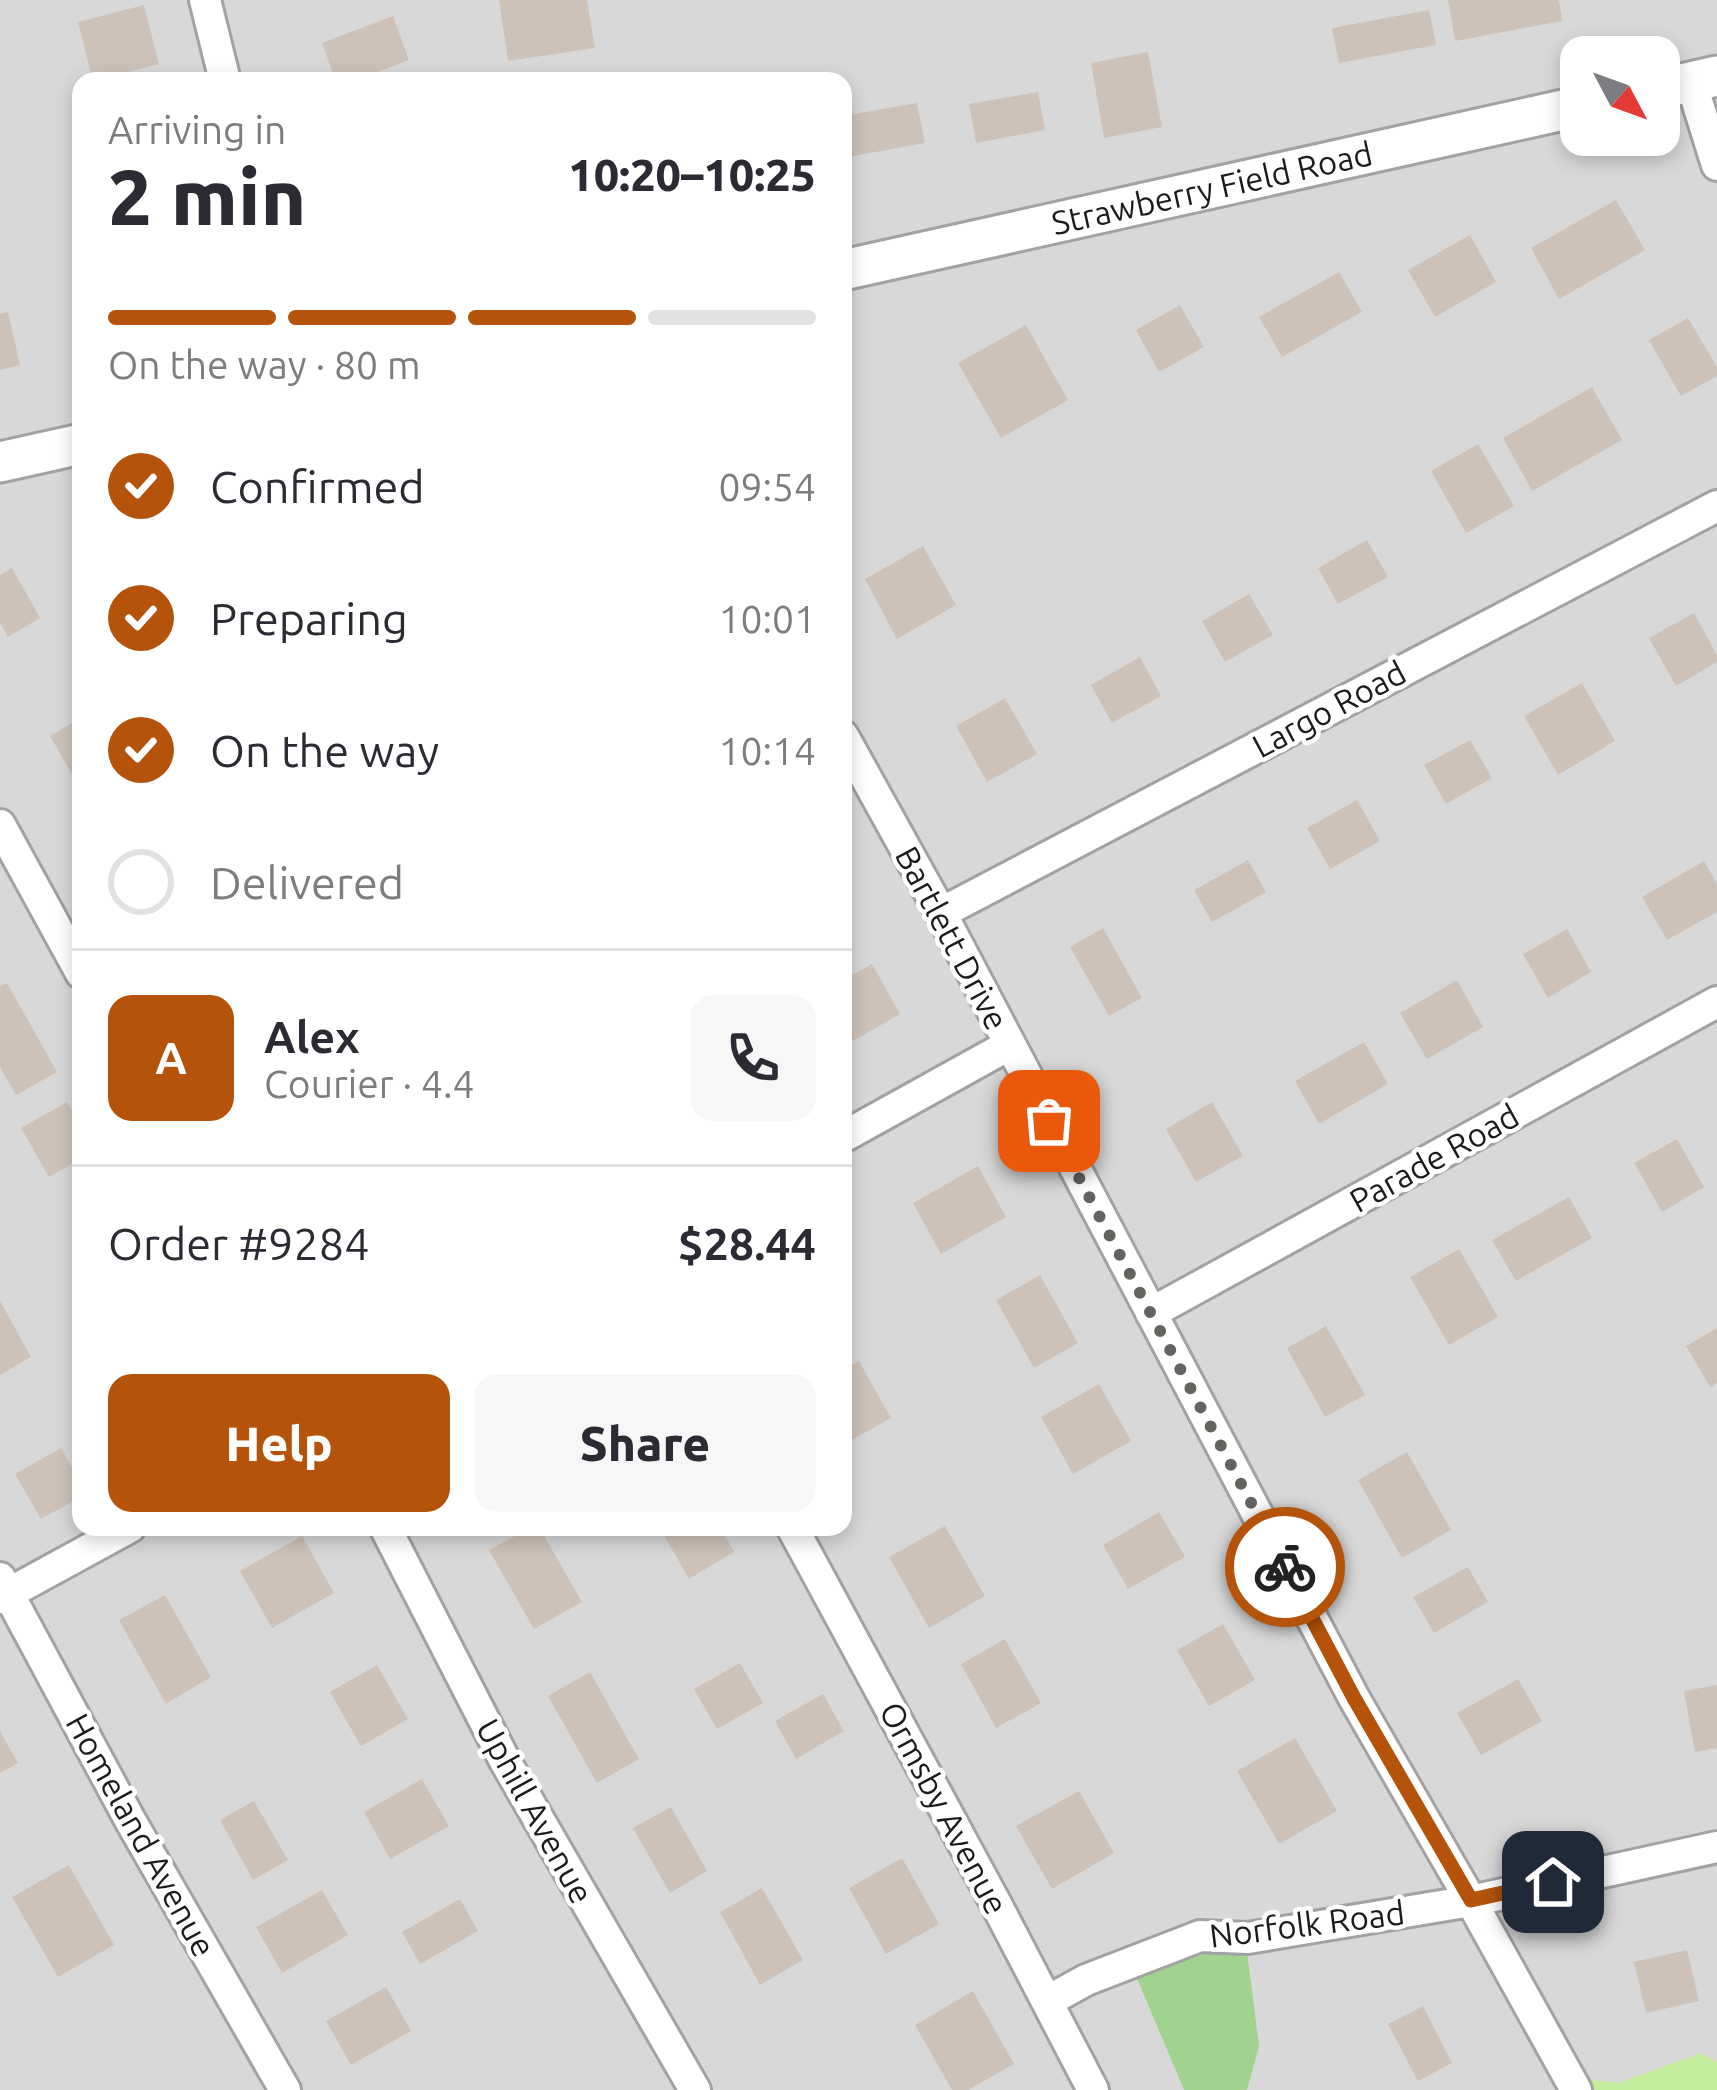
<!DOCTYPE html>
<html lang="en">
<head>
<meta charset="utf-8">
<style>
	:root { --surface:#fff; --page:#f7f7f7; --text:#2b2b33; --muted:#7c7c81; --line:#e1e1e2; --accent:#b45309 }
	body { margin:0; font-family:Ubuntu,sans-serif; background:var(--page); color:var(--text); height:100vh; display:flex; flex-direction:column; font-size:45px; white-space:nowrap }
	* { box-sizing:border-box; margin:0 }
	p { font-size:39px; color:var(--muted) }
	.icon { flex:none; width:66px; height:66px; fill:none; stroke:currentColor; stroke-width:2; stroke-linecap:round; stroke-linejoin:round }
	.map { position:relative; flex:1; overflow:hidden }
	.drawer { position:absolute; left:72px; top:72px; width:780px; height:1464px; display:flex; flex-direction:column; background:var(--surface); border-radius:24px; box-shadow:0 6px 18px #0003 }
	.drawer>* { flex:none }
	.needle { width:78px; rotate:131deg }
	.fabs { position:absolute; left:1560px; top:36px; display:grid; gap:24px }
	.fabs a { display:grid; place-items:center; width:120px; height:120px; border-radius:24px; background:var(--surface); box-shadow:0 6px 18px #0003; font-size:60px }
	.pin { position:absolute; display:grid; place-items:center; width:102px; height:102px; color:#fff; margin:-51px; border-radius:24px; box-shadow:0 6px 18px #0006 }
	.courier { position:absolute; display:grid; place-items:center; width:120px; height:120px; margin:-60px; border:9px solid #b45309; border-radius:50%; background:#fff; color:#222; box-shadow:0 3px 15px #0007 }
	.summary em { font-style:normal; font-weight:800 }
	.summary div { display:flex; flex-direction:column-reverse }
	.summary { display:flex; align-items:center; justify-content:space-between; height:204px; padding:0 36px }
	h1 { font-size:78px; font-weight:800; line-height:90px }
	.bar { display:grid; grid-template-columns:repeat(4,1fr); gap:18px 12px; align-content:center; height:144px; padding:0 36px }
	.bar i { height:15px; border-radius:9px; background:var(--line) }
	.bar .selected { background:var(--accent) }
	.bar p { grid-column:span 4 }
	.line { display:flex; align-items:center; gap:30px; padding:0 36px; border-top:3px solid var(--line) }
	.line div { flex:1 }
	.round { display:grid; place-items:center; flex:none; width:126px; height:126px; border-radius:24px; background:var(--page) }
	ol { padding:0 36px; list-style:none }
	li { display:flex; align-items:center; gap:36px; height:132px }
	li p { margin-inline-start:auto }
	li .icon { padding:12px; border-radius:50%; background:var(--accent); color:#fff; stroke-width:4 }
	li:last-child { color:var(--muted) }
	li i { width:66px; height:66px; border:6px solid var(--line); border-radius:50% }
	.primary-button { display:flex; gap:24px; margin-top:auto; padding:24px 36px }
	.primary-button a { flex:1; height:138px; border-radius:24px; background:var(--accent); color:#fff; font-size:48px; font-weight:800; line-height:138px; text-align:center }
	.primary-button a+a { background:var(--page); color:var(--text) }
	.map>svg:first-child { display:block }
	.residential { fill:#d9d8d8; fill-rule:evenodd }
	.grass { fill:#c4ee9e }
	.forest { fill:#a1d28f }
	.building { fill:#cec2b8 }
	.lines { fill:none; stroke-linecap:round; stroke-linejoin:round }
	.minor-casing { stroke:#a2a2a2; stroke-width:36 }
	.tertiary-casing { stroke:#a2a2a2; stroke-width:45 }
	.minor { stroke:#fff; stroke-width:30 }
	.tertiary { stroke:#fff; stroke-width:39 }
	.done { stroke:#656360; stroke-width:12; stroke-dasharray:0 21.6 }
	.route { stroke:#b45309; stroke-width:15 }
	.labels { text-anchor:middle; stroke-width:9; stroke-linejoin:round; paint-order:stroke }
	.street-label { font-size:33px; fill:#1b1b1b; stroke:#fff }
</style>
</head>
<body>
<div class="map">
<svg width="1717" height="2090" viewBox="0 0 1717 2090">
	<rect width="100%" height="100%" fill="#eee9df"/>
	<!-- residential -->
	<path class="residential" d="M0,0H1717V2062L1701,2053L1618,2083L1556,2076L1555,2090H1247L1135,1968L1137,1980L1184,2090H0ZM1581,57H1659V135H1581ZM81,81H843V1527H81Z"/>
	<!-- grass -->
	<path class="grass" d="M1701,2053L1717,2062V2090H1555V2076L1618,2083Z"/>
	<!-- forest -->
	<path class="forest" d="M1246,1944L1259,2046L1247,2090H1184L1137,1979L1135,1967L1179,1947Z"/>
	<!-- building -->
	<path class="building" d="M499,0H587L595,48L508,61Z
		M1448,0H1559L1562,21L1455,41Z
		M144,5L159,64L93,81L78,22Z
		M1429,10L1436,45L1339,63L1332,28Z
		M393,16L409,60L354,81H336L322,43Z
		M1148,52L1162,127L1104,138L1091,63Z
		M1038,92L1045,130L976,143L969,104Z
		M917,103L925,143L843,158V116Z
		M1616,200L1645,250L1559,299L1531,248Z
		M1470,235L1496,282L1435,317L1408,270Z
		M1339,272L1362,312L1282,357L1259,317Z
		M1180,305L1204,347L1159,372L1136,330Z
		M8,312L20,365L0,370V314Z
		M1688,318L1717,367V376L1681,396L1649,340Z
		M1026,325L1068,400L1001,438L958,363Z
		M1592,387L1622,440L1532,491L1503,438Z
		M1478,444L1514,506L1466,533L1431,471Z
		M1367,540L1388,577L1338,604L1318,568Z
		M923,546L956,605L897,639L865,579Z
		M12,568L40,618L8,637L0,623V575Z
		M1249,594L1273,635L1225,662L1202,621Z
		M1694,613L1717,655V662L1676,686L1649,638Z
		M1140,657L1161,696L1112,723L1091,685Z
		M1582,683L1615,741L1558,775L1524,716Z
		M1005,698L1037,754L987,782L956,726Z
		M81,718V778L76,781L50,736Z
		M1470,740L1492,778L1446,804L1424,765Z
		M1357,800L1380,841L1330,869L1307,828Z
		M1248,860L1266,892L1212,922L1194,890Z
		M1704,861L1717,884V912L1667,940L1642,897Z
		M1103,928L1142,998L1109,1016L1070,947Z
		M1567,929L1591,972L1548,998L1523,954Z
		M872,964L900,1014L851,1042L843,1027V980Z
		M1457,980L1483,1027L1427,1059L1400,1013Z
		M7,983L57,1072L16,1095L0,1067V986Z
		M1364,1042L1388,1084L1319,1124L1295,1081Z
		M67,1102L81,1126V1159L49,1177L21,1128Z
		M1212,1102L1243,1156L1196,1182L1166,1129Z
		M1677,1139L1704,1187L1662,1212L1634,1163Z
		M978,1166L1006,1217L941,1254L913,1203Z
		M1569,1197L1592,1238L1516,1281L1492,1240Z
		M1459,1249L1498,1317L1449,1345L1410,1277Z
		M1040,1275L1078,1343L1034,1368L996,1300Z
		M0,1301L31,1357L0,1375Z
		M1326,1326L1365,1395L1325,1417L1287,1348Z
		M1717,1328V1383L1710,1387L1686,1346Z
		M859,1361L891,1418L843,1445V1370Z
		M1099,1384L1131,1441L1073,1474L1041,1417Z
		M61,1448L81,1484V1497L41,1519L15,1474Z
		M1407,1452L1451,1530L1402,1558L1358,1480Z
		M1159,1512L1185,1557L1128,1589L1103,1545Z
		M945,1526L985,1596L929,1628L889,1557Z
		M531,1527H539L582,1602L534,1629L489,1550Z
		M659,1527H720L734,1552L689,1579Z
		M302,1536L334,1593L272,1628L240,1571Z
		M1468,1567L1488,1602L1434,1633L1413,1597Z
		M165,1595L211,1677L166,1704L119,1620Z
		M1223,1624L1255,1680L1209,1706L1177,1650Z
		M1005,1639L1041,1703L996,1728L961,1664Z
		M740,1663L763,1703L717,1729L694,1689Z
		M377,1665L408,1719L361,1746L330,1692Z
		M590,1672L639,1759L597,1783L548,1696Z
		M1518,1679L1542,1721L1481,1755L1457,1713Z
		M1717,1685V1748L1695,1752L1684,1691Z
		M823,1694L844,1731L796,1759L775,1721Z
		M0,1731L18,1763L0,1773Z
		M1295,1738L1337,1811L1279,1844L1237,1771Z
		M422,1779L449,1826L390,1859L364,1812Z
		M1079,1791L1114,1853L1052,1889L1016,1826Z
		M254,1801L288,1860L253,1880L220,1820Z
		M671,1807L707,1871L670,1893L633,1828Z
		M902,1858L939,1924L886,1954L849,1888Z
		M69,1865L114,1945L58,1977L12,1897Z
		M762,1888L803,1960L760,1985L720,1912Z
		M322,1890L348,1935L282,1973L256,1927Z
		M460,1899L478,1931L420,1964L402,1932Z
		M1687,1950L1699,2001L1646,2013L1634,1962Z
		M386,1987L411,2031L351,2065L326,2021Z
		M973,1991L1014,2064L968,2090H952L915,2025Z
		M1423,2006L1452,2063L1418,2081L1388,2024Z"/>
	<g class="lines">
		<!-- minor casing -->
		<g class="minor-casing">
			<path id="minor" d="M205,0L225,81
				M1691,82L1717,165
				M843,736L941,913L1354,1698L1471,1901L1576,2090
				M0,825L81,973
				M941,913L1717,506
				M843,1137L1009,1045
				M1151,1313L1717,1002
				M385,1527L505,1761L695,2090
				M792,1527L996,1904L1093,2090
				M0,1578L130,1820L285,2090
				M0,1598L130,1527
				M1048,2001L1086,1980L1200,1936L1248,1938L1471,1901L1717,1847"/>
		</g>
		<!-- tertiary casing -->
		<g class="tertiary-casing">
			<g id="tertiary">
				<path d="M1659,89L1717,76"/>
				<path id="s1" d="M843,270L1581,106"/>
				<path d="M0,462L81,444"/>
			</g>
		</g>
		<!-- minor -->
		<use href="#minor" class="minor"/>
		<!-- tertiary -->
		<use href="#tertiary" class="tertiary"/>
	</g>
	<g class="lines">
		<!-- done -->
		<path class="done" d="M1049,1121L1285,1567"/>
		<!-- route -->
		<path class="route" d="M1285,1567L1354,1698L1471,1900L1553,1882"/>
	</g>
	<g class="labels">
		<!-- street labels -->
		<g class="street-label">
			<text dy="12" stroke="none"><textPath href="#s1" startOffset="378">Strawberry Field Road</textPath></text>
			<text transform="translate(1329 709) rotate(-28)" y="12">Largo Road</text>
			<text transform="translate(952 938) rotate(62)" y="12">Bartlett Drive</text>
			<text transform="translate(1434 1158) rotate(-29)" y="12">Parade Road</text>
			<text transform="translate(944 1808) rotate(62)" y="12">Ormsby Avenue</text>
			<text transform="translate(535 1811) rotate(61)" y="12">Uphill Avenue</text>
			<text transform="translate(141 1835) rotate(61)" y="12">Homeland Avenue</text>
			<text transform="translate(1307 1924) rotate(-7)" y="12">Norfolk Road</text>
		</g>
	</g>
</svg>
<div class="fabs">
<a><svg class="needle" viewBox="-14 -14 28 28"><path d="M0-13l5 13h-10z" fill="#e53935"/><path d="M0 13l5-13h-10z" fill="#7c7c81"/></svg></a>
</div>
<div class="pin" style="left:1049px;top:1121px;background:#ea580c"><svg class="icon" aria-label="bag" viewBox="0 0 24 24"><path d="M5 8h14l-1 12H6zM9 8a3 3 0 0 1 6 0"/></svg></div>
<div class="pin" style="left:1553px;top:1882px;background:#1f2937"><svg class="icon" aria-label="home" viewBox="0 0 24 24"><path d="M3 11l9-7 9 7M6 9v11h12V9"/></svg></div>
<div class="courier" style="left:1285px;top:1567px"><svg class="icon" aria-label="bike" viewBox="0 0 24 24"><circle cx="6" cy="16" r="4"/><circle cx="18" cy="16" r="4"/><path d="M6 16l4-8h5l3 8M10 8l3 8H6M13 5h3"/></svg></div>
<section class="drawer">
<div class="summary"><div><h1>2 min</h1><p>Arriving in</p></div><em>10:20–10:25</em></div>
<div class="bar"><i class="selected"></i><i class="selected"></i><i class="selected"></i><i></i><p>On the way · 80 m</p></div>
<ol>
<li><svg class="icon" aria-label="check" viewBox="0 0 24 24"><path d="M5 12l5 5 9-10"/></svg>Confirmed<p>09:54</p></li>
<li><svg class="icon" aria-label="check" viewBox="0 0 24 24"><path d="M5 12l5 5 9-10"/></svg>Preparing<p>10:01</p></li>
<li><svg class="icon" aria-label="check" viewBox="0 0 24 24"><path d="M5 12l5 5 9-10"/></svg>On the way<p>10:14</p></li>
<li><i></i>Delivered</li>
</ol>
<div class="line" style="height:216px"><b class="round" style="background:var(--accent);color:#fff">A</b><div><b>Alex</b><p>Courier · 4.4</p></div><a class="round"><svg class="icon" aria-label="phone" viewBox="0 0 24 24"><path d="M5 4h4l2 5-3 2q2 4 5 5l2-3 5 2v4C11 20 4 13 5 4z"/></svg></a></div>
<div class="line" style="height:156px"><div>Order #9284</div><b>$28.44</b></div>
<div class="primary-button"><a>Help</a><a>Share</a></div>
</section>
</div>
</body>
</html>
